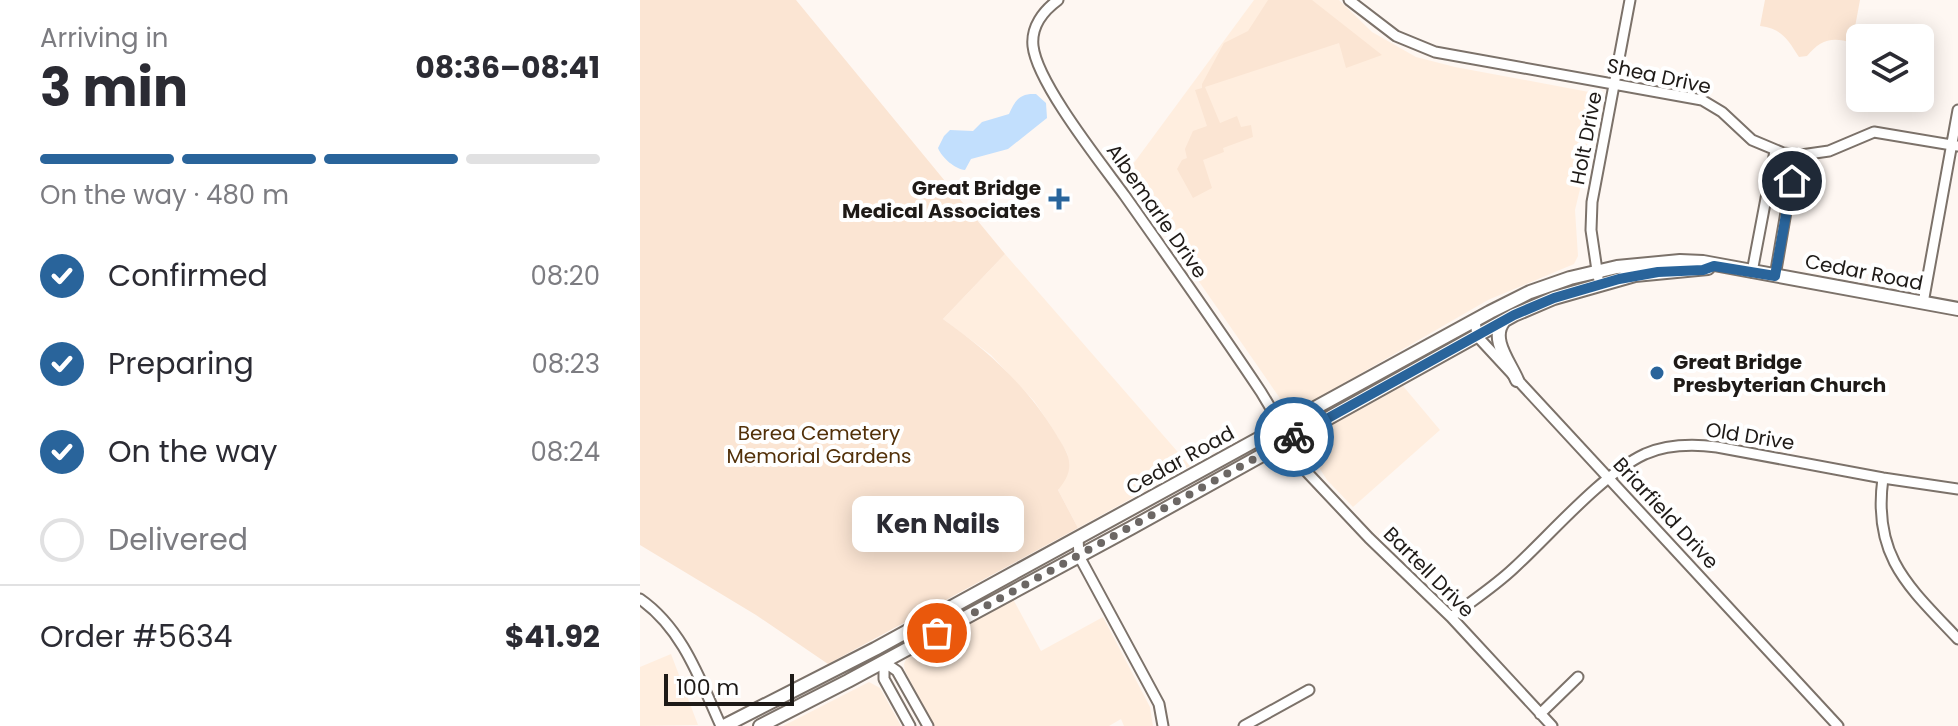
<!DOCTYPE html>
<html lang="en">
<head>
<meta charset="utf-8">
<style>
	:root { --surface:#fff; --page:#f2f2f3; --text:#2b2b33; --muted:#7c7c81; --line:#e1e1e2; --accent:#29649b }
	body { margin:0; font-family:Poppins,sans-serif; background:var(--page); color:var(--text); height:100vh; display:flex; flex-direction:column; font-size:30px; white-space:nowrap }
	* { box-sizing:border-box; margin:0 }
	p { font-size:26px; color:var(--muted) }
	.icon { flex:none; width:44px; height:44px; fill:none; stroke:currentColor; stroke-width:2; stroke-linecap:round; stroke-linejoin:round }
	.map { position:relative; flex:1; overflow:hidden }
	.panel { display:flex; flex-direction:column; background:var(--surface); width:640px }
	.panel>* { flex:none }
	.fabs { position:absolute; left:1206px; top:24px; display:grid; gap:16px }
	.fabs a { display:grid; place-items:center; width:88px; height:88px; border-radius:12px; background:var(--surface); box-shadow:0 4px 20px #0003; font-size:40px }
	.scale { position:absolute; left:24px; bottom:20px; width:130px; box-sizing:border-box; padding-left:8px; border:4px solid #1e1a17; border-top:0; font-size:22px; line-height:28px; white-space:nowrap; color:#1e1a17; -webkit-text-stroke:6px #fff; paint-order:stroke }
	.pin { position:absolute; display:grid; place-items:center; width:68px; height:68px; color:#fff; margin:-34px; border:4px solid #fff; border-radius:50%; box-shadow:0 2px 8px #0007 }
	.courier { position:absolute; display:grid; place-items:center; width:80px; height:80px; margin:-40px; border:6px solid #29649b; border-radius:50%; background:#fff; color:#222; box-shadow:0 2px 10px #0007 }
	.bubble { position:absolute; height:56px; border-radius:12px; background:var(--surface); box-shadow:0 4px 20px #0003; font-size:26px; font-weight:700; line-height:56px; text-align:center }
	.overview em { font-style:normal; font-weight:700 }
	.overview div { display:flex; flex-direction:column-reverse }
	.overview { display:flex; align-items:center; justify-content:space-between; height:136px; padding:0 40px }
	h1 { font-size:52px; font-weight:700; line-height:60px }
	.bar { display:grid; grid-template-columns:repeat(4,1fr); gap:12px 8px; align-content:center; height:96px; padding:0 40px }
	.bar i { height:10px; border-radius:6px; background:var(--line) }
	.bar .current { background:var(--accent) }
	.bar p { grid-column:span 4 }
	.line { display:flex; align-items:center; gap:20px; padding:0 40px; border-top:2px solid var(--line) }
	.line div { flex:1 }
	ol { padding:0 40px; list-style:none }
	li { display:flex; align-items:center; gap:24px; height:88px }
	li p { margin-inline-start:auto }
	li .icon { padding:8px; border-radius:50%; background:var(--accent); color:#fff; stroke-width:4 }
	li:last-child { color:var(--muted) }
	li i { width:44px; height:44px; border:4px solid var(--line); border-radius:50% }
	main { display:flex; flex:1; min-height:0 }
	.map>svg:first-child { display:block }
	.built { fill:#ffeedf }
	.green { fill:#fbe5d3 }
	.water { fill:#c2dffd }
	.lines { fill:none; stroke-linecap:round; stroke-linejoin:round }
	.minor-casing { stroke:#7c726a; stroke-width:13 }
	.major-casing { stroke:#7c726a; stroke-width:16 }
	.minor { stroke:#fff; stroke-width:9 }
	.major { stroke:#fff; stroke-width:12 }
	.done { stroke:#6c6764; stroke-width:8; stroke-dasharray:0 14.4 }
	.route { stroke:#29649b; stroke-width:10 }
	.poi-dot { fill:#29649b; stroke:#fff; stroke-width:3 }
	.labels { text-anchor:middle; stroke-width:8; stroke-linejoin:round; paint-order:stroke }
	.street-label { font-size:20px; fill:#1e1a17; stroke:#fff }
	.poi-label { font-size:20px; font-weight:bold; fill:#1e1a17; stroke:#fff; text-anchor:end }
	.park-label { font-size:20px; fill:#523009; stroke:#fff }
</style>
</head>
<body>
<main>
<section class="panel">
<div class="overview"><div><h1>3 min</h1><p>Arriving in</p></div><em>08:36–08:41</em></div>
<div class="bar"><i class="current"></i><i class="current"></i><i class="current"></i><i></i><p>On the way · 480 m</p></div>
<ol>
<li><svg class="icon" aria-label="check" viewBox="0 0 24 24"><path d="M5 12l5 5 9-10"/></svg>Confirmed<p>08:20</p></li>
<li><svg class="icon" aria-label="check" viewBox="0 0 24 24"><path d="M5 12l5 5 9-10"/></svg>Preparing<p>08:23</p></li>
<li><svg class="icon" aria-label="check" viewBox="0 0 24 24"><path d="M5 12l5 5 9-10"/></svg>On the way<p>08:24</p></li>
<li><i></i>Delivered</li>
</ol>
<div class="line" style="height:104px"><div>Order #5634</div><b>$41.92</b></div>
</section>
<div class="map">
<svg width="1318" height="726" viewBox="0 0 1318 726">
	<rect width="100%" height="100%" fill="#fef7f2"/>
	<!-- built -->
	<path class="built" d="M614,0H699L732,32L776,57L815,67L949,92L959,109L935,210L938,256L934,264L848,300L659,409L655,411L646,407L485,175Z
		M365,254L550,466L438,528L418,490L429,468L427,453L409,423L394,401L351,355L303,319Z
		M763,386L800,430L713,507L687,480L675,461L670,450L674,435Z
		M373,599L401,651L463,617L510,707L513,726H484L481,719L469,726H294L265,671L264,664L267,657Z
		M31,654L58,725L0,726V667Z
		M229,682L240,688L261,726H143Z"/>
	<!-- green -->
	<path class="green" d="M0,0H156L365,254L303,319C348,351 387,386 416,434C422,445 431,455 429,469C428,477 423,484 418,490L438,528L188,664L116,615L0,545Z
		M628,0H672L742,55L706,68L699,43L565,87L580,123L597,116L601,127L611,125L613,137L583,148L584,152L563,160L572,188L553,198L537,169L542,160L547,158L545,149L553,131L567,126L555,90L562,88V84L584,43L608,31Z
		M1125,0H1220L1212,43C1192,36 1180,40 1167,56L1159,57C1148,40 1143,29 1120,26Z"/>
	<!-- water -->
	<path class="water" d="M396,94L406,103L407,118L368,149L331,159L325,170C315,169 302,158 298,148L304,136L310,130L333,131L342,122L369,114C375,101 379,93 396,94Z"/>
	<g class="lines">
		<!-- minor casing -->
		<g class="minor-casing">
			<path id="minor" d="M418,0C403,11 391,27 393,46C397,83 461,163 485,196C531,261 577,326 621,392L642,427L653,457L664,469L729,538L811,617L912,726
				M709,0L756,36L795,52L1062,100L1082,112L1112,140L1143,153L1161,155L1189,151L1234,132L1318,146
				M1112,272L1135,151
				M1135,276L1156,154
				M958,277L951,230L952,202L990,0
				M1283,303L1318,110
				M835,320L837,336L1198,726
				M1243,478C1232,557 1269,587 1318,639
				M438,538L439,556L519,704L523,726
				M0,599C43,629 60,680 81,726
				M811,617C832,601 855,586 874,568C910,535 962,474 1005,454C1028,444 1053,444 1077,447L1243,478L1318,489
				M244,662L257,671L288,726
				M244,662V679L270,726
				M900,714L938,677
				M604,726L669,690"/>
		</g>
		<!-- major casing -->
		<g class="major-casing">
			<path id="major" d="M864,321C849,338 870,363 877,380
				M84,726L235,649L850,312L890,292L930,278L977,267L1040,261L1063,262L1318,309
				M120,726L208,681L491,528L874,315L914,298L995,275L1068,268"/>
		</g>
		<!-- minor -->
		<use href="#minor" class="minor"/>
		<!-- major -->
		<use href="#major" class="major"/>
	</g>
	<g class="lines">
		<!-- done -->
		<path class="done" d="M297,633L654,437"/>
		<!-- route -->
		<path class="route" d="M654,437L874,315L914,298L979,279L1018,272L1063,270L1074,266L1135,276L1152,181"/>
	</g>
	<!-- markers -->
	<g class="poi-dot">
		<path d="M415 187h8v8h8v8h-8v8h-8v-8h-8v-8h8z"/>
		<circle cx="1017" cy="373" r="8"/>
	</g>
	<g class="labels">
		<!-- street labels -->
		<g class="street-label">
			<text transform="translate(1019 76) rotate(12)" y="7">Shea Drive</text>
			<text transform="translate(946 138) rotate(-79)" y="7">Holt Drive</text>
			<text transform="translate(517 211) rotate(55)" y="7">Albemarle Drive</text>
			<text transform="translate(1224 272) rotate(11)" y="7">Cedar Road</text>
			<text transform="translate(1110 436) rotate(9)" y="7">Old Drive</text>
			<text transform="translate(540 460) rotate(-29)" y="7">Cedar Road</text>
			<text transform="translate(1026 513) rotate(47)" y="7">Briarfield Drive</text>
			<text transform="translate(789 572) rotate(45)" y="7">Bartell Drive</text>
		</g>
		<!-- poi labels -->
		<g class="poi-label">
			<text x="401" y="195">Great Bridge<tspan x="401" dy="23">Medical Associates</tspan></text>
			<text x="1033" y="369" text-anchor="start">Great Bridge<tspan x="1033" dy="23">Presbyterian Church</tspan></text>
		</g>
		<!-- park labels -->
		<g class="park-label">
			<text x="179" y="440">Berea Cemetery<tspan x="179" dy="23">Memorial Gardens</tspan></text>
		</g>
	</g>
</svg>
<div class="fabs">
<a><svg class="icon" aria-label="layers" viewBox="0 0 24 24"><path d="M12 4l9 5-9 5-9-5zM3 14l9 5 9-5"/></svg></a>
</div>
<div class="scale">100 m</div>
<div class="pin" style="left:297px;top:633px;background:#ea580c"><svg class="icon" aria-label="bag" viewBox="0 0 24 24"><path d="M5 8h14l-1 12H6zM9 8a3 3 0 0 1 6 0"/></svg></div>
<div class="pin" style="left:1152px;top:181px;background:#1f2937"><svg class="icon" aria-label="home" viewBox="0 0 24 24"><path d="M3 11l9-7 9 7M6 9v11h12V9"/></svg></div>
<div class="courier" style="left:654px;top:437px"><svg class="icon" aria-label="bike" viewBox="0 0 24 24"><circle cx="6" cy="16" r="4"/><circle cx="18" cy="16" r="4"/><path d="M6 16l4-8h5l3 8M10 8l3 8H6M13 5h3"/></svg></div>
<div class="bubble" style="left:212px;top:496px;width:172px">Ken Nails</div>
</div>
</main>
</body>
</html>
